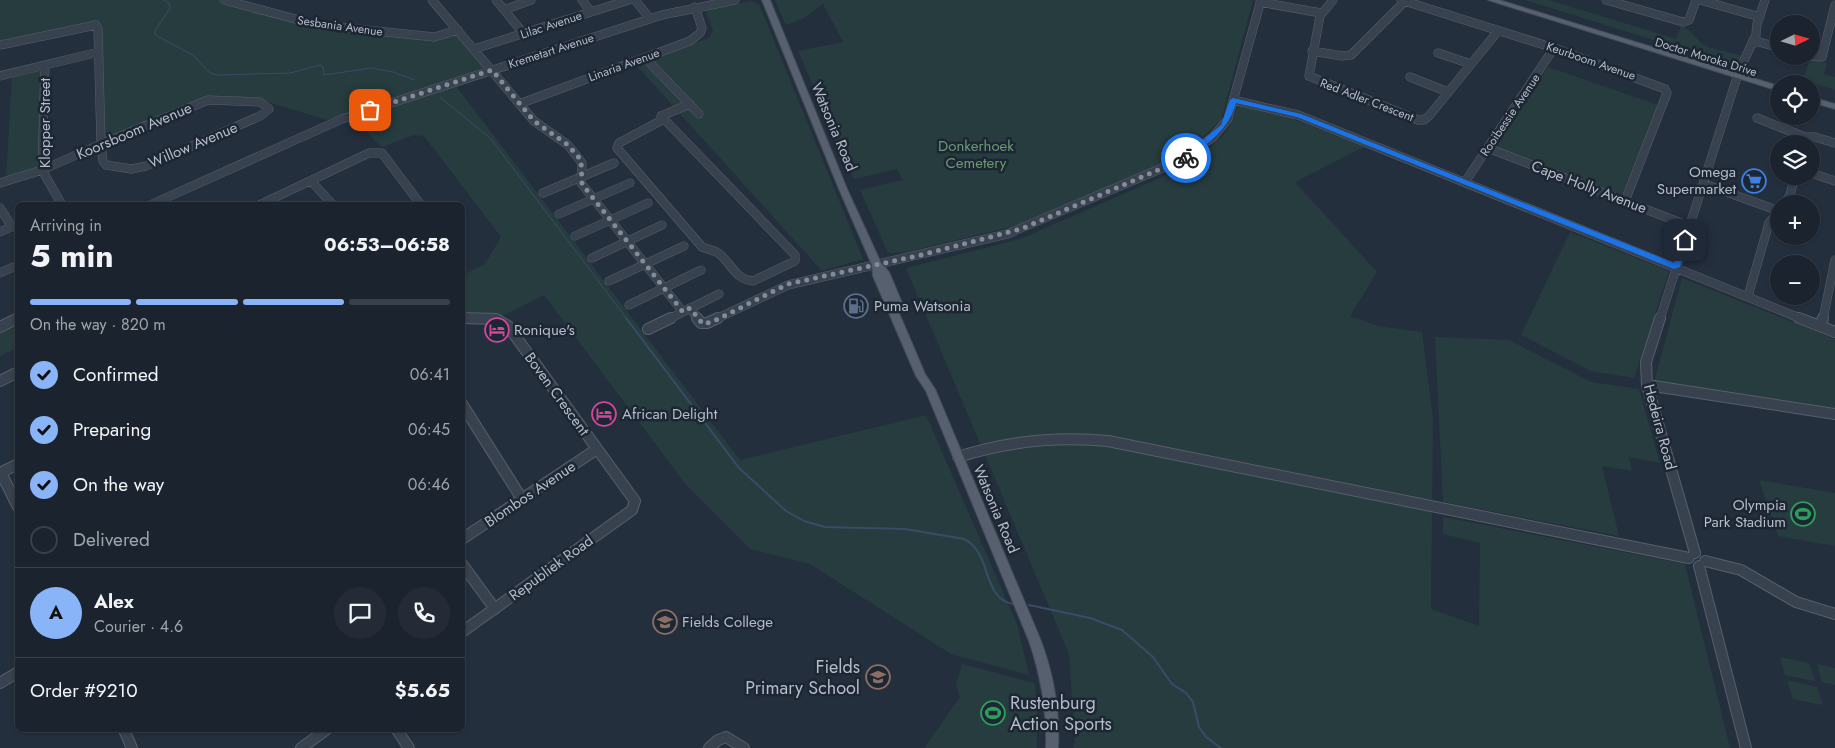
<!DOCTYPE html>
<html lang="en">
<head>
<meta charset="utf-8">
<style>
	:root { --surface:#1b232e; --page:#242b36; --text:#f1f3f6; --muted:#a0a4aa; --line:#39404a; --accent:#8ab4f8 }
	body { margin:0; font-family:Jost,sans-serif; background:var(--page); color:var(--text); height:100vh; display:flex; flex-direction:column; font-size:19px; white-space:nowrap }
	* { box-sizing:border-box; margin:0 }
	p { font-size:16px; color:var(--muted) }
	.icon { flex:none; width:28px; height:28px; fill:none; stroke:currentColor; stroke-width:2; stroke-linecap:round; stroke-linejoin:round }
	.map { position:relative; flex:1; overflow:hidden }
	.side { position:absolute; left:15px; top:202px; width:450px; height:530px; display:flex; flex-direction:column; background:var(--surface); border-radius:8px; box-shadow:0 1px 4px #0004,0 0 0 1px var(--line) }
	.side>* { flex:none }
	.needle { width:32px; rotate:85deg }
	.controls { position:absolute; left:1770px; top:15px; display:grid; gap:10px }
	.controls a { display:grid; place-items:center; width:50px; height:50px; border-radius:50%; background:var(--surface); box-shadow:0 1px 4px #0004,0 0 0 1px var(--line); font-size:25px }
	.pin { position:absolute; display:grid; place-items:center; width:42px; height:42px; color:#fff; margin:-21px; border-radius:10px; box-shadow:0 2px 8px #0006 }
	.courier { position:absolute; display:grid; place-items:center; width:50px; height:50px; margin:-25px; border:4px solid #1a73e8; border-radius:50%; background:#fff; color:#222; box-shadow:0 1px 6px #0007 }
	.headline em { font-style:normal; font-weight:700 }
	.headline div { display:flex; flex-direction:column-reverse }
	.headline { display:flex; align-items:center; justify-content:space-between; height:85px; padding:0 15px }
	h1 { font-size:32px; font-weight:700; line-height:38px }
	.bar { display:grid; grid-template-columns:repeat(4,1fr); gap:8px 5px; align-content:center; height:60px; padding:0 15px }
	.bar i { height:6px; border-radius:4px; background:var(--line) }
	.bar .current { background:var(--accent) }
	.bar p { grid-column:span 4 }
	.line { display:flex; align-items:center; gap:12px; padding:0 15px; border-top:1px solid var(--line) }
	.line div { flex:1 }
	.round { display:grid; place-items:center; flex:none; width:52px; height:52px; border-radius:26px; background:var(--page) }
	ol { padding:0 15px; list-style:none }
	li { display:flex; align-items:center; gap:15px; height:55px }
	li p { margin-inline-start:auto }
	li .icon { padding:5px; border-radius:50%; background:var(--accent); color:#111; stroke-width:4 }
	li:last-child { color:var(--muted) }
	li i { width:28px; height:28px; border:2px solid var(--line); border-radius:50% }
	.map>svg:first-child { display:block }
	.green { fill:#263c3f }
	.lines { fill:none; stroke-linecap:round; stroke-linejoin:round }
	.stream-far1 { stroke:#394c67; stroke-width:1 }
	.stream { stroke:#394c67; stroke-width:2 }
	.minor-far1-casing { stroke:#565f6c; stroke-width:9 }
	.minor-casing { stroke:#565f6c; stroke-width:12 }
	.major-casing { stroke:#414a57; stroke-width:2 }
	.minor-far1 { stroke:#38414e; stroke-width:8 }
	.minor { stroke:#38414e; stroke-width:10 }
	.major { fill:#56606e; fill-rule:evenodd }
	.route { fill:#1a73e8 }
	.done { stroke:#828b98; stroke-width:5; stroke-dasharray:0 9 }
	.labels { text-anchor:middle; stroke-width:5; stroke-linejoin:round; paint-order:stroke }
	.far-street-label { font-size:12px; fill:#b4bcc9; stroke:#1d2633 }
	.street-label { font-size:15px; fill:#b4bcc9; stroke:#1d2633 }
	.park-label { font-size:15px; fill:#6b9a76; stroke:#1d2633 }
	.poi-label { font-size:15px; fill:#b4bcc9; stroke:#1d2633; text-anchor:start }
	.near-poi-label { font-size:18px; fill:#b4bcc9; stroke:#1d2633; text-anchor:end }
</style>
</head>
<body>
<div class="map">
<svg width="1835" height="748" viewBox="0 0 1835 748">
	<rect width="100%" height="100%" fill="#242f3e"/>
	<!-- green -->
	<path class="green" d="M0,0H219L306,25L436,38L458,31L490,69L328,120L268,102L216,96L102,144L99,22L0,45Z
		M775,0H1253L1221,120L1192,148L1150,169L1011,227L906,252L888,253L860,190L903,180L897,169L854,179L798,51L843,42L823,4L802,19L786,25Z
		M1525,0H1549L1676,39L1681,26C1692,29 1696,41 1706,46C1717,51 1729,51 1741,56L1737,66Z
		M751,1L759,4L863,259L822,271L636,65L708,38L713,31L705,9Z
		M1810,59L1827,63L1824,74L1835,77V90L1803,80Z
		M1548,67L1658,105L1622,195L1495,147Z
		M41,68L38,168L6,179L12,75Z
		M456,86L740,460L926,415L1017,624L1029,675L951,654L810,564L750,549L686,485L544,295L492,321L463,320V275L485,264L501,237L424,136L414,135L382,147L353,118Z
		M1238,104L1278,113L1364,147L1295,182L1377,272L1350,316L1378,326L1422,332L1433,419L1431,609L1479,626L1480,543L1443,534V517L1685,564L1730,748H1073L1075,739L1069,654L906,268L1020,239L1160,178L1210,148L1225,133L1233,121Z
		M1570,232L1669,271L1634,378L1591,371L1521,335Z
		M1682,278L1835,339V410L1654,382Z
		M14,325L17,332V348L0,356V332Z
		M1435,337L1509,340L1591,382L1639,389L1660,463L1629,457L1632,471L1602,466L1619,536L1443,502Z
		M1759,480L1835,493V546L1778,536Z
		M1780,657L1809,663L1815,681L1785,675Z
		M962,664L1034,683L1037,700V748H924L960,697L956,685Z
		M1817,664L1835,668V685L1822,682Z
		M1787,680L1817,687L1823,705L1793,699Z"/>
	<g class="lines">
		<!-- stream-far1 -->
		<path class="stream-far1" d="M164,0L169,3L170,8L156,29L155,35L193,55L210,73L217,75L290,73L320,65L323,67L324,75L371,68L393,72L415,80
			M440,97L491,139L627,319"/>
		<!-- stream -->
		<path class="stream" d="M626,318L739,468L786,511L804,521L825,527L905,529L964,539C993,553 981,598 1013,604
			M1029,605L1090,618L1122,630L1153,657L1172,684L1186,693L1193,702L1199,727L1206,737L1221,748"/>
		<!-- minor-far1 casing -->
		<g class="minor-far1-casing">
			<path id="minor-far1" d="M224,0L318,25L434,37L458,30
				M432,0L534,121L568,145L582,163L581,183L683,312
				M496,0L524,34
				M582,0L591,12
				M635,0L650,19
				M1333,0L1320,16L1309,76L1418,120H1424L1429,116L1498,31
				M1401,0L1554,48L1665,89L1667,93L1625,201
				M1606,0L1683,22L1689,20L1696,0
				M1700,0L1760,17
				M1260,2L1321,13
				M504,10L531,0
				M1753,40L1779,48
				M1755,43L1757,24L1765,0
				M0,45L96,25L98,29L101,144
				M474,49L629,0
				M1312,51L1342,56L1351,55L1405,1
				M1438,53L1471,64
				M1807,56L1822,57L1835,5
				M645,58L699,114
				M45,65L42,170L62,205
				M0,76L99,52
				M1410,77L1448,92
				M208,100L260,102L269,109L260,116L146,166L131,169L106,165L103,161L101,144Z
				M1233,100L1298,115L1802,319
				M519,104L690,41L700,33L702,28L695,7
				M1757,118L1805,137
				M664,119L795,255V261L753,281C735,280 731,262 718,253C713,250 707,249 702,247L617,148L619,143Z
				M664,119L661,116L690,104
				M1803,144L1805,137H1815L1835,143
				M1488,148L1689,226
				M1811,173L1835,181
				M311,181L333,205
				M1465,182L1554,48
				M0,183L42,170L101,144
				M1704,184L1779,211
				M543,193L614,163
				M1784,204L1790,195L1795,176
				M150,205L342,119L662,15L735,0
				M259,205L369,153H382L421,205
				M0,208L12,227
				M559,214L630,183
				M0,232L18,224
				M575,236L648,203
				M592,258L662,225
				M0,273L18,265
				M609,281L684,246
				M1748,296L1769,223L1779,210
				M629,305L701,270
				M690,308L698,319
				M462,318L491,319
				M16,319L18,318
				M669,319L719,294
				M716,319L788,285L1007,234L1181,160L1213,137L1228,119L1261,0
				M1660,319L1739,71L1755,37
				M1823,319L1835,260"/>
		</g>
		<!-- minor casing -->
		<g class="minor-casing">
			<path id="minor" d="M462,318L496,319L508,326L635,501L632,510L462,632
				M697,318L701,323H707L718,318
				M1660,318L1646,362L1647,385L1695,553
				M1799,318L1835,332
				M1821,326L1823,318
				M0,327L18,318
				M648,329L671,318
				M0,381L18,372
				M1647,385L1835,414
				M462,404L522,499
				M958,457C1008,441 1055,436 1108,441L1689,558
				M0,473L18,464
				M1,473L18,507
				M462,539L597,449
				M1705,561L1741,570L1796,602L1835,614
				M462,564L495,609
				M1699,566L1746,748
				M0,683L18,672
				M124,730L132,748
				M397,730L409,748
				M301,748L326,730
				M709,748L718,740L726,737L744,748"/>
		</g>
		<!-- major casing -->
		<g class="major-casing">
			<path id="major" d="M762,0H770L847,189L881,263L889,272L902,303L900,305L896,306L925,374L935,389L1041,641C1054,676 1060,711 1058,748H1046C1047,711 1041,676 1029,641L926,391L916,376L873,276L872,265L839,189Z
				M1488,0H1499L1779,86V91Z
				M1811,97L1835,104V109L1811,102Z"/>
		</g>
		<!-- minor-far1 -->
		<use href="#minor-far1" class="minor-far1"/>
		<!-- minor -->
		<use href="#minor" class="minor"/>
		<!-- major -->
		<use href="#major" class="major"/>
	</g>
	<!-- route -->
	<path class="route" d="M1233,98L1301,114L1674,263L1681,240L1688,238L1680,267L1674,269L1297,117L1236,103C1228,131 1210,141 1188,159H1183V156L1221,125L1230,100Z"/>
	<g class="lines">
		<!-- done -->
		<path class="done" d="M370,110L492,70L534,121L568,145L581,160L582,184L683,312L690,308L703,324L712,322L788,284L921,255L1021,229L1186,158"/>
	</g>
	<!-- icons -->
	<defs>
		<g id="supermarket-ring" transform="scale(1.25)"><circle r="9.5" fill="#1d2633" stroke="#3f7fe0" stroke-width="1.5"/><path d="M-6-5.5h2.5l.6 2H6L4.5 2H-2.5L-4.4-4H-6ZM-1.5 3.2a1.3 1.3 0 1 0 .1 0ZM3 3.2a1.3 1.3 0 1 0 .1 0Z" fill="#3f7fe0"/></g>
		<g id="fuel-ring" transform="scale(1.25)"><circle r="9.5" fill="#1d2633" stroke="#5c6f8a" stroke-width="1.5"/><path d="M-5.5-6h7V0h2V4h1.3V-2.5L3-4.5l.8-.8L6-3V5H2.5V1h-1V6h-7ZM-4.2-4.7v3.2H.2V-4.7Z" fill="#5c6f8a"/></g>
		<g id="hotel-ring" transform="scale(1.25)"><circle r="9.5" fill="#1d2633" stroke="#d1479c" stroke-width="1.5"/><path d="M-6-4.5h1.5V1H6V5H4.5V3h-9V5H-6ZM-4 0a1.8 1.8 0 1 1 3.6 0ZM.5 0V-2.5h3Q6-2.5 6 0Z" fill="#d1479c"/></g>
		<g id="stadium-ring" transform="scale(1.25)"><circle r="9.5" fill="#1d2633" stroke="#2e9e5b" stroke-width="1.5"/><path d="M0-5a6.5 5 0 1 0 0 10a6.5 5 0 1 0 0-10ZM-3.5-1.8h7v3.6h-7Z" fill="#2e9e5b"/></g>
		<g id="university-ring" transform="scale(1.25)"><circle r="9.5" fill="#1d2633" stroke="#8d6e63" stroke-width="1.5"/><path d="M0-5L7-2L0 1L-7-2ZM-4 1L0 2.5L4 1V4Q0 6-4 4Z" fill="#8d6e63"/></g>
		<g id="school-ring" transform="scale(1.25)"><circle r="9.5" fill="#1d2633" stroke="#8d6e63" stroke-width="1.5"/><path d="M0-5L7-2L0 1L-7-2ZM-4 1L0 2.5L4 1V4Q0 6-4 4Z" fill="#8d6e63"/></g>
	</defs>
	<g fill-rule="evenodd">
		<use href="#supermarket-ring" x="1754" y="181"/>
		<use href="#fuel-ring" x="856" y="306"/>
		<use href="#hotel-ring" x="497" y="330"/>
		<use href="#hotel-ring" x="604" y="414"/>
		<use href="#stadium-ring" x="1803" y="514"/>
		<use href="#university-ring" x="665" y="622"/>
		<use href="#school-ring" x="878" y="677"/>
		<use href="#stadium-ring" x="993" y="713"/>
	</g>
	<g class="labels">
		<!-- far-street labels -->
		<g class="far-street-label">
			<text transform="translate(551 25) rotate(-18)" y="4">Lilac Avenue</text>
			<text transform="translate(340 26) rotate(8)" y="4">Sesbania Avenue</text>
			<text transform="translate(551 51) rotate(-18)" y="4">Kremetart Avenue</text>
			<text transform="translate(1706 57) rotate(17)" y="4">Doctor Moroka Drive</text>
			<text transform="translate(1591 61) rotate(19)" y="4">Keurboom Avenue</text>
			<text transform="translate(624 65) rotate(-20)" y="4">Linaria Avenue</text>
			<text transform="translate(1367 100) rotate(21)" y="4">Red Adler Crescent</text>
			<text transform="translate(1510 115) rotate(-56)" y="4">Rooibessie Avenue</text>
		</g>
		<!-- street labels -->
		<g class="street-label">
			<text transform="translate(45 123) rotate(-90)" y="5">Klopper Street</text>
			<text transform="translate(834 127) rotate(67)" y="5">Watsonia Road</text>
			<text transform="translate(134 131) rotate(-23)" y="5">Koorsboom Avenue</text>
			<text transform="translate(193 145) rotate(-23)" y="5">Willow Avenue</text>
			<text transform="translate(1589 187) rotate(21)" y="5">Cape Holly Avenue</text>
			<text transform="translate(557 394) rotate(54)" y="5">Boven Crescent</text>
			<text transform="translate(1660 427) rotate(75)" y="5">Hedeira Road</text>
			<text transform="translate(530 494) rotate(-34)" y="5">Blombos Avenue</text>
			<text transform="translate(996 509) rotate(67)" y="5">Watsonia Road</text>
			<text transform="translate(551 568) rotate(-36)" y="5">Republiek Road</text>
		</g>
		<!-- park labels -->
		<g class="park-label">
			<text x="976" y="151">Donkerhoek<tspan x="976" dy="17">Cemetery</tspan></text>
		</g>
		<!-- poi labels -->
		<g class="poi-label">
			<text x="1736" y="177" text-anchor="end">Omega<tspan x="1736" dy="17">Supermarket</tspan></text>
			<text x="874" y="311">Puma Watsonia</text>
			<text x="514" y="335">Ronique's</text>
			<text x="622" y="419">African Delight</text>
			<text x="1786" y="510" text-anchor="end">Olympia<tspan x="1786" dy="17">Park Stadium</tspan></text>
			<text x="682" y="627">Fields College</text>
		</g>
		<!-- near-poi labels -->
		<g class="near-poi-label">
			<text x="860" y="673">Fields<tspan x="860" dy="21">Primary School</tspan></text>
			<text x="1010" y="709" text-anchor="start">Rustenburg<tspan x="1010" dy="21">Action Sports</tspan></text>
		</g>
	</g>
</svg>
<div class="controls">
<a><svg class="needle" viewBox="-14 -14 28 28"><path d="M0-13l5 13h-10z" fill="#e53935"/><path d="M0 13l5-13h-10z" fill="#a0a4aa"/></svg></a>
<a><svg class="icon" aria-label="locate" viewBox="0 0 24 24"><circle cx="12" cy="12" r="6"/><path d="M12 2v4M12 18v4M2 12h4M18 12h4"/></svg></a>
<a><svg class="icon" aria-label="layers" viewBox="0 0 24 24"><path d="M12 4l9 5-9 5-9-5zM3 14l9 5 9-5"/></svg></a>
<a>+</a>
<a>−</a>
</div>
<div class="pin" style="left:370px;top:110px;background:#ea580c"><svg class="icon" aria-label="bag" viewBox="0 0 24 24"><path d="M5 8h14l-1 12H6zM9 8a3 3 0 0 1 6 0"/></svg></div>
<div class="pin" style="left:1685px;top:240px;background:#1f2937"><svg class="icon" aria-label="home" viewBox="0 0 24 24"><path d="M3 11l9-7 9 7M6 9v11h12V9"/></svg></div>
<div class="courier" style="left:1186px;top:158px"><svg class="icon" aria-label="bike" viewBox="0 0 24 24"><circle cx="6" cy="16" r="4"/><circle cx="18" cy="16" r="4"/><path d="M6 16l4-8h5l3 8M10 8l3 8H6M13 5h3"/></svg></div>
<section class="side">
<div class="headline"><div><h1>5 min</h1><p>Arriving in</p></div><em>06:53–06:58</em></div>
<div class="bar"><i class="current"></i><i class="current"></i><i class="current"></i><i></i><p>On the way · 820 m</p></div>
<ol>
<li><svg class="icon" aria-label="check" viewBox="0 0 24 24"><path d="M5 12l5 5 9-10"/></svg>Confirmed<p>06:41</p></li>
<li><svg class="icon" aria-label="check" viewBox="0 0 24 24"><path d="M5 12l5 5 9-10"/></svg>Preparing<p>06:45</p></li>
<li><svg class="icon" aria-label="check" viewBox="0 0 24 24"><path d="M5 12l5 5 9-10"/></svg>On the way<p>06:46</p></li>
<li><i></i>Delivered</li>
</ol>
<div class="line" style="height:90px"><b class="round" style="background:var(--accent);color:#111">A</b><div><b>Alex</b><p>Courier · 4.6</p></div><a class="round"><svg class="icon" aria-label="chat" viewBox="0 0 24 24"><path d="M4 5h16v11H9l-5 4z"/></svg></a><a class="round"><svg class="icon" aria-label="phone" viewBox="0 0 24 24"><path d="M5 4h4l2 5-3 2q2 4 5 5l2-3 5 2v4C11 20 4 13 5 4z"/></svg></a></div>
<div class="line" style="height:65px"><div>Order #9210</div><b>$5.65</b></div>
</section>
</div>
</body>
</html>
